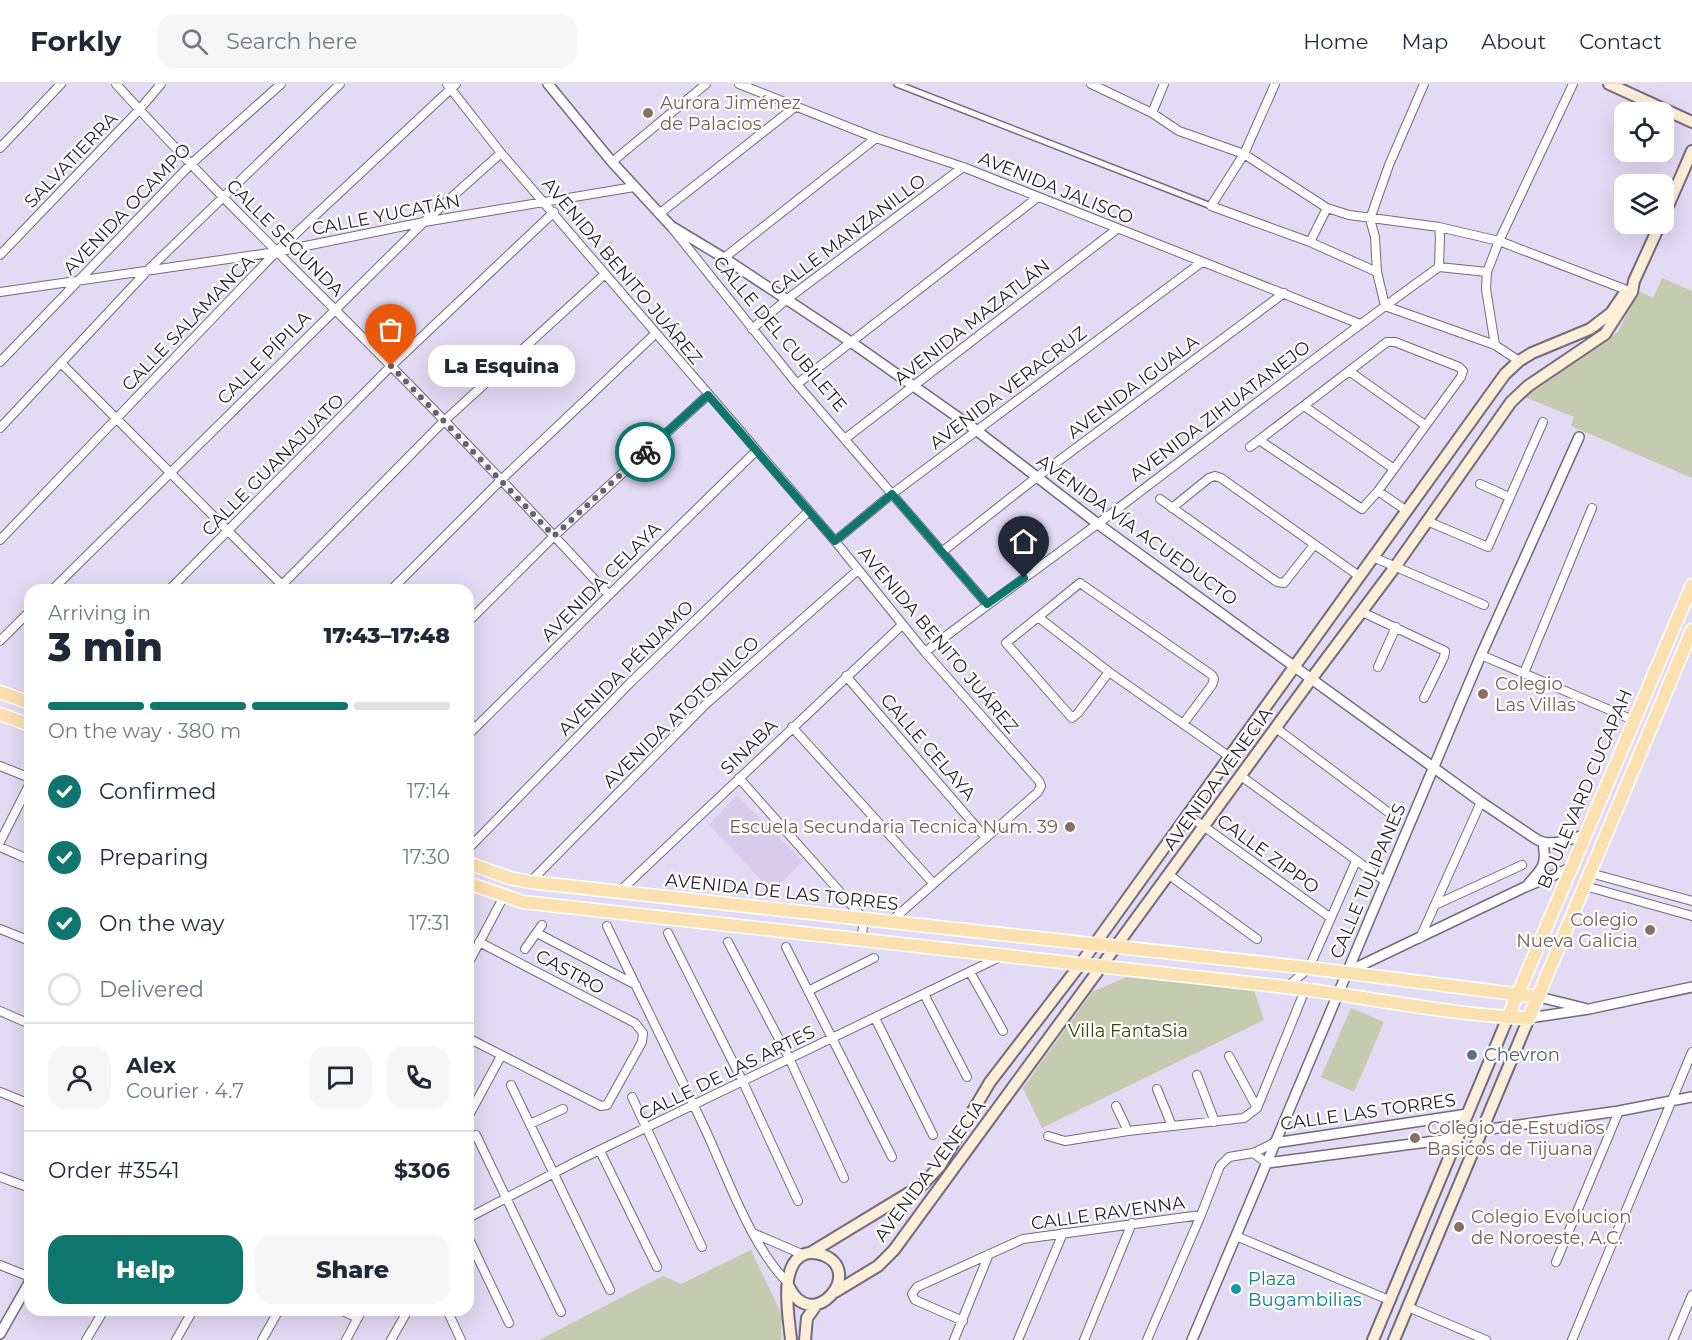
<!DOCTYPE html>
<html lang="en">
<head>
<meta charset="utf-8">
<style>
	:root { --surface:#fff; --page:#f6f6f7; --text:#1f2937; --muted:#747a83; --line:#e0e1e3; --accent:#0f766e }
	body { margin:0; font-family:Montserrat,sans-serif; background:var(--page); color:var(--text); height:100vh; display:flex; flex-direction:column; font-size:22px; white-space:nowrap }
	* { box-sizing:border-box; margin:0 }
	p { font-size:20px; color:var(--muted) }
	.icon { flex:none; width:33px; height:33px; fill:none; stroke:currentColor; stroke-width:2; stroke-linecap:round; stroke-linejoin:round }
	.map { position:relative; flex:1; overflow:hidden }
	.sheet { position:absolute; left:24px; top:500px; width:450px; height:732px; display:flex; flex-direction:column; background:var(--surface); border-radius:18px; box-shadow:0 6px 24px #0002 }
	.sheet>* { flex:none }
	.fabs { position:absolute; left:1614px; top:18px; display:grid; gap:12px }
	.fabs a { display:grid; place-items:center; width:60px; height:60px; border-radius:12px; background:var(--surface); box-shadow:0 6px 24px #0002; font-size:30px }
	.pin { position:absolute; display:grid; place-items:center; width:51px; height:51px; color:#fff; margin:-62px -26px; border-radius:50% 50% 50% 0; rotate:-45deg; box-shadow:0 0 6px #0007 }
	.pin .icon { rotate:45deg }
	.courier { position:absolute; display:grid; place-items:center; width:60px; height:60px; margin:-30px; border:4px solid #0f766e; border-radius:50%; background:#fff; color:#222; box-shadow:0 2px 8px #0007 }
	.bubble { position:absolute; height:42px; border-radius:18px; background:var(--surface); box-shadow:0 6px 24px #0002; font-size:20px; font-weight:800; line-height:42px; text-align:center }
	.summary em { font-style:normal; font-weight:800 }
	.summary div { display:flex; flex-direction:column-reverse }
	.summary { display:flex; align-items:center; justify-content:space-between; height:102px; padding:0 24px }
	h1 { font-size:39px; font-weight:800; line-height:45px }
	.bar { display:grid; grid-template-columns:repeat(4,1fr); gap:9px 6px; align-content:center; height:72px; padding:0 24px }
	.bar i { height:8px; border-radius:4px; background:var(--line) }
	.bar .selected { background:var(--accent) }
	.bar p { grid-column:span 4 }
	.line { display:flex; align-items:center; gap:15px; padding:0 24px; border-top:2px solid var(--line) }
	.line div { flex:1 }
	.round { display:grid; place-items:center; flex:none; width:63px; height:63px; border-radius:18px; background:var(--page) }
	ol { padding:0 24px; list-style:none }
	li { display:flex; align-items:center; gap:18px; height:66px }
	li p { margin-inline-start:auto }
	li .icon { padding:6px; border-radius:50%; background:var(--accent); color:#fff; stroke-width:4 }
	li:last-child { color:var(--muted) }
	li i { width:33px; height:33px; border:3px solid var(--line); border-radius:50% }
	.primary-button { display:flex; gap:12px; margin-top:auto; padding:12px 24px }
	.primary-button a { flex:1; height:69px; border-radius:18px; background:var(--accent); color:#fff; font-size:24px; font-weight:800; line-height:69px; text-align:center }
	.primary-button a+a { background:var(--page); color:var(--text) }
	header { display:flex; align-items:center; gap:36px; box-sizing:border-box; height:84px; padding:0 30px; background:var(--surface); border-bottom:2px solid var(--line) }
	header strong { font-size:28px }
	nav { display:flex; gap:33px; margin-inline-start:auto; font-size:21px }
	.search { width:420px; height:54px; background:var(--page); display:flex; align-items:center; gap:15px; box-sizing:border-box; padding:0 21px; border-radius:18px; color:var(--muted); font-size:22px }
	.map>svg:first-child { display:block }
	.built { fill:#d8ccec }
	.green { fill:#c5cbae }
	.lines { fill:none; stroke-linecap:round; stroke-linejoin:round }
	.pedestrian-casing { stroke:#736a80; stroke-width:8 }
	.minor-casing { stroke:#736a80; stroke-width:10 }
	.tertiary-casing { stroke:#736a80; stroke-width:12 }
	.secondary-casing { stroke:#736a80; stroke-width:14 }
	.primary-casing { stroke:#fff; stroke-width:15 }
	.pedestrian { stroke:#fff; stroke-width:5 }
	.minor { stroke:#fff; stroke-width:8 }
	.tertiary { stroke:#fff; stroke-width:9 }
	.secondary { stroke:#fdefd7; stroke-width:10 }
	.primary { stroke:#fbe0b0; stroke-width:12 }
	.done { stroke:#66606f; stroke-width:6; stroke-dasharray:0 10.8 }
	.route { stroke:#0f766e; stroke-width:8 }
	.education-dot { fill:#8d6e63; stroke:#fff; stroke-width:2 }
	.service-dot { fill:#5c6f8a; stroke:#fff; stroke-width:2 }
	.culture-dot { fill:#0f9aa8; stroke:#fff; stroke-width:2 }
	.labels { text-anchor:middle; stroke-width:4.5; stroke-linejoin:round; paint-order:stroke }
	.education-label { font-size:18px; fill:#785e54; stroke:#fff; text-anchor:start }
	.street-label { font-size:18px; fill:#221f28; stroke:#fff }
	.park-label { font-size:18px; fill:#3b420b; stroke:#fff }
	.service-label { font-size:18px; fill:#4e5e75; stroke:#fff; text-anchor:start }
	.culture-label { font-size:18px; fill:#0d838f; stroke:#fff; text-anchor:start }
</style>
</head>
<body>
<header>
<strong>Forkly</strong>
<div class="search"><svg class="icon" aria-label="search" viewBox="0 0 24 24"><circle cx="10" cy="10" r="6"/><path d="M15 15l6 6"/></svg>Search here</div>
<nav><a>Home</a><a>Map</a><a>About</a><a>Contact</a></nav>
</header>
<div class="map">
<svg width="1692" height="1256" viewBox="0 0 1692 1256">
	<rect width="100%" height="100%" fill="#e3daf3"/>
	<!-- built -->
	<path class="built" d="M737,711L803,777L772,808L709,741Z"/>
	<!-- green -->
	<path class="green" d="M1662,194L1692,207V394L1571,342L1574,333L1525,313L1531,306L1618,248L1638,207L1653,214Z
		M1127,893L1254,906L1264,936L1042,1044L1023,1004L1092,908Z
		M1351,924L1384,938L1354,1008L1321,993Z
		M751,1166L783,1233L781,1241V1256H539L663,1192L681,1200Z"/>
	<g class="lines">
		<!-- pedestrian casing -->
		<g class="pedestrian-casing">
			<path id="pedestrian" d="M897,0L1211,122"/>
		</g>
		<!-- minor casing -->
		<g class="minor-casing">
			<path id="minor" d="M116,0C204,97 297,187 389,280C464,356 537,433 609,511
				M447,0L501,69L835,457L925,568L1039,697L1041,702L1038,708L890,838
				M739,0L876,54L963,83L1360,240
				M1091,0L1152,29L1179,47L1244,70L1327,124L1349,131L1439,143L1499,157L1632,208
				M1275,0L1244,70L1211,122L1310,158L1377,188
				M1424,0L1389,81L1370,135L1375,153L1377,188L1385,222L1495,261L1519,277
				M1152,29L1164,0
				M0,64L61,0
				M612,78L706,0
				M659,130L795,23
				M672,144L797,300L987,520
				M1310,158L1327,124
				M0,171L139,26L161,0
				M724,174L876,54
				M1439,183L1440,153L1439,143
				M0,208L276,168L424,138L634,103
				M752,245L786,216L963,83
				M1495,261L1486,205L1487,188L1499,157L1573,0
				M0,278L191,80L281,0
				M62,280L287,506
				M1349,287L1425,341
				M797,300L1038,113
				M1304,322L1394,385
				M0,344L148,186L340,0
				M846,354L1117,145
				M1250,363L1387,258H1395L1459,283L1463,287L1461,293L1378,407L1362,425L1259,356
				M1480,400L1509,413
				M1378,407L1407,427
				M1160,415L1277,498L1284,499L1314,461
				M1172,424L1209,394L1215,392L1221,394L1359,492
				M1427,437L1488,463L1543,338
				M0,456L276,168L456,0
				M835,457L892,410L1202,178
				M943,467L1037,393L1284,209
				M1373,473L1484,521
				M52,506L424,138L501,69
				M169,506L391,282L554,128
				M277,506L444,337L605,190
				M391,506L501,396L656,249
				M1362,528L1445,567L1444,573L1424,614
				M1038,533L1109,588L1230,673
				M468,538L554,452L708,311
				M0,557L30,527
				M925,568C982,524 1042,482 1100,438C1213,353 1324,265 1439,183L1487,188
				M1481,571L1633,636
				M1378,583L1396,543
				M1109,588L1078,629L1072,634L1006,559L1080,499L1212,591L1214,595L1212,601L1183,640
				M1524,589L1592,424
				M846,592L986,754
				M468,637L475,644
				M792,643L933,799
				M1276,644L1396,734
				M468,651L609,511L756,367
				M0,682L30,694
				M1241,692L1386,798
				M739,694L864,835L861,857
				M1188,731L1331,834
				M0,758L30,699
				M0,763L30,776
				M468,765L631,598L809,427
				M1590,789L1692,817
				M1169,791L1257,855
				M530,798L706,620L858,486
				M1585,802L1692,832
				M619,808L902,541
				M1435,821L1522,781
				M607,842C640,911 674,979 706,1047C728,1095 751,1162 788,1199
				M0,845L30,857
				M537,849L636,901
				M668,849L743,998L798,1117
				M1420,854L1481,718
				M728,858L790,976L844,1094
				M786,863L892,1073
				M525,865L542,841
				M468,880L504,812
				M970,888L1003,947
				M1287,903L1309,884L1356,777
				M808,907L874,874
				M924,910L967,993
				M0,927L30,940
				M875,934L933,1051
				M468,954L601,1022L607,1021L642,958L643,949L635,939L479,858
				M1229,972L1257,1024
				M1197,991L1215,1038
				M511,1001L610,1206
				M1157,1005L1172,1042
				M0,1008L30,1020
				M632,1013L702,1163
				M1116,1022L1128,1047
				M468,1033L501,972
				M530,1040L563,1025
				M476,1051L561,1228
				M1048,1052L1065,1057L1128,1047L1244,1034L1257,1024L1305,906
				M600,1067L657,1183
				M1253,1069L1267,1079
				M0,1093L30,1104
				M468,1134L579,1076L1000,873
				M753,1149L804,1171
				M1236,1152L1389,1216
				M468,1153L509,1239
				M1556,1178L1619,1027
				M0,1181L30,1193
				M1408,1223L1486,1256
				M340,1226L358,1234
				M447,1226L461,1256
				M963,1237L915,1216L912,1210L917,1203L1023,1155L1201,1131
				M86,1256L104,1226
				M176,1256L193,1226
				M262,1256L279,1226
				M346,1256L362,1226
				M391,1256L408,1226
				M954,1256L989,1170
				M1018,1256L1063,1149
				M1084,1256L1132,1139
				M1147,1256L1201,1131L1220,1082L1229,1073L1253,1069L1274,1059
				M1572,1256L1692,968
				M1673,1256L1692,1211"/>
		</g>
		<!-- tertiary casing -->
		<g class="tertiary-casing">
			<path id="tertiary" d="M548,0L612,78L671,142L724,174L851,258L976,346L1098,440L1481,718L1536,755C1550,764 1570,755 1584,751
				M1529,799C1543,784 1547,780 1543,759
				M1347,888L1525,803L1571,784
				M1539,913L1584,924
				M1529,934L1589,925L1692,903
				M1483,1046L1619,1027L1692,1013
				M1274,1059L1468,1030
				M1267,1079L1458,1054
				M0,1250L30,1197
				M1192,1256L1481,571L1579,353"/>
		</g>
		<!-- secondary casing -->
		<g class="secondary-casing">
			<path id="secondary" d="M1609,0L1692,38
				M1664,131L1692,67
				M810,1169L922,1101L940,1082L990,998L1079,882L1505,290L1519,277L1532,269L1590,245L1611,229L1624,210
				M789,1203C812,1251 866,1188 823,1171C817,1169 811,1168 805,1170C778,1180 789,1233 791,1256
				M835,1208L878,1182L894,1166L1312,594L1395,483L1511,318L1528,302L1605,250L1632,208L1634,197L1660,140
				M805,1256L807,1234L817,1220
				M1373,1256L1508,933
				M1394,1256L1529,934"/>
		</g>
		<!-- primary casing -->
		<g class="primary-casing">
			<path id="primary" d="M0,608L30,619
				M0,630L30,641
				M468,779L510,794L530,798L1309,884L1539,913
				M468,799L523,818C774,846 1025,876 1277,902C1361,911 1445,931 1529,934L1692,546
				M1508,933L1692,501"/>
		</g>
		<!-- pedestrian -->
		<use href="#pedestrian" class="pedestrian"/>
		<!-- minor -->
		<use href="#minor" class="minor"/>
		<!-- tertiary -->
		<use href="#tertiary" class="tertiary"/>
		<!-- secondary -->
		<use href="#secondary" class="secondary"/>
		<!-- primary -->
		<use href="#primary" class="primary"/>
	</g>
	<g class="lines">
		<!-- done -->
		<path class="done" d="M391,282L554,452L645,368"/>
		<!-- route -->
		<path class="route" d="M645,368L708,311L835,457L892,410L987,520L1024,494"/>
	</g>
	<!-- markers -->
	<g class="education-dot">
		<circle cx="648" cy="29" r="6"/>
		<circle cx="1483" cy="610" r="6"/>
		<circle cx="1070" cy="743" r="6"/>
		<circle cx="1650" cy="846" r="6"/>
		<circle cx="1415" cy="1054" r="6"/>
		<circle cx="1459" cy="1143" r="6"/>
	</g>
	<circle class="service-dot" cx="1472" cy="971" r="6"/>
	<circle class="culture-dot" cx="1236" cy="1205" r="6"/>
	<g class="labels">
		<!-- education labels -->
		<g class="education-label">
			<text x="660" y="25">Aurora Jiménez<tspan x="660" dy="21">de Palacios</tspan></text>
			<text x="1495" y="606">Colegio<tspan x="1495" dy="21">Las Villas</tspan></text>
			<text x="1058" y="749" text-anchor="end">Escuela Secundaria Tecnica Num. 39</text>
			<text x="1638" y="842" text-anchor="end">Colegio<tspan x="1638" dy="21">Nueva Galicia</tspan></text>
			<text x="1427" y="1050">Colegio de Estudios<tspan x="1427" dy="21">Basicos de Tijuana</tspan></text>
			<text x="1471" y="1139">Colegio Evolucion<tspan x="1471" dy="21">de Noroeste, A.C.</tspan></text>
		</g>
		<!-- street labels -->
		<g class="street-label">
			<text transform="translate(71 76) rotate(-46)" y="6">SALVATIERRA</text>
			<text transform="translate(1056 104) rotate(22)" y="6">AVENIDA JALISCO</text>
			<text transform="translate(127 125) rotate(-46)" y="6">AVENIDA OCAMPO</text>
			<text transform="translate(386 131) rotate(-11)" y="6">CALLE YUCATÁN</text>
			<text transform="translate(848 151) rotate(-37)" y="6">CALLE MANZANILLO</text>
			<text transform="translate(285 154) rotate(45)" y="6">CALLE SEGUNDA</text>
			<text transform="translate(622 187) rotate(50)" y="6">AVENIDA BENITO JUÁREZ</text>
			<text transform="translate(972 238) rotate(-38)" y="6">AVENIDA MAZATLÁN</text>
			<text transform="translate(188 239) rotate(-46)" y="6">CALLE SALAMANCA</text>
			<text transform="translate(780 250) rotate(50)" y="6">CALLE DEL CUBILETE</text>
			<text transform="translate(264 274) rotate(-45)" y="6">CALLE PÍPILA</text>
			<text transform="translate(1133 303) rotate(-37)" y="6">AVENIDA IGUALA</text>
			<text transform="translate(1008 304) rotate(-37)" y="6">AVENIDA VERACRUZ</text>
			<text transform="translate(1220 327) rotate(-37)" y="6">AVENIDA ZIHUATANEJO</text>
			<text transform="translate(273 381) rotate(-45)" y="6">CALLE GUANAJUATO</text>
			<text transform="translate(1137 446) rotate(36)" y="6">AVENIDA VÍA ACUEDUCTO</text>
			<text transform="translate(601 498) rotate(-45)" y="6">AVENIDA CELAYA</text>
			<text transform="translate(938 556) rotate(50)" y="6">AVENIDA BENITO JUÁREZ</text>
			<text transform="translate(626 584) rotate(-45)" y="6">AVENIDA PÉNJAMO</text>
			<text transform="translate(681 628) rotate(-44)" y="6">AVENIDA ATOTONILCO</text>
			<text transform="translate(749 663) rotate(-44)" y="6">SINABA</text>
			<text transform="translate(928 663) rotate(49)" y="6">CALLE CELAYA</text>
			<text transform="translate(1218 695) rotate(-54)" y="6">AVENIDA VENECIA</text>
			<text transform="translate(1585 705) rotate(-67)" y="6">BOULEVARD CUCAPAH</text>
			<text transform="translate(1268 770) rotate(36)" y="6">CALLE ZIPPO</text>
			<text transform="translate(1368 797) rotate(-67)" y="6">CALLE TULIPANES</text>
			<text transform="translate(782 808) rotate(6)" y="6">AVENIDA DE LAS TORRES</text>
			<text transform="translate(570 888) rotate(28)" y="6">CASTRO</text>
			<text transform="translate(727 989) rotate(-26)" y="6">CALLE DE LAS ARTES</text>
			<text transform="translate(1368 1028) rotate(-8)" y="6">CALLE LAS TORRES</text>
			<text transform="translate(930 1087) rotate(-53)" y="6">AVENIDA VENECIA</text>
			<text transform="translate(1108 1129) rotate(-8)" y="6">CALLE RAVENNA</text>
		</g>
		<!-- park labels -->
		<g class="park-label">
			<text x="1128" y="953">Villa FantaSia</text>
		</g>
		<!-- service labels -->
		<g class="service-label">
			<text x="1484" y="977">Chevron</text>
		</g>
		<!-- culture labels -->
		<g class="culture-label">
			<text x="1248" y="1201">Plaza<tspan x="1248" dy="21">Bugambilias</tspan></text>
		</g>
	</g>
</svg>
<div class="fabs">
<a><svg class="icon" aria-label="locate" viewBox="0 0 24 24"><circle cx="12" cy="12" r="6"/><path d="M12 2v4M12 18v4M2 12h4M18 12h4"/></svg></a>
<a><svg class="icon" aria-label="layers" viewBox="0 0 24 24"><path d="M12 4l9 5-9 5-9-5zM3 14l9 5 9-5"/></svg></a>
</div>
<div class="pin" style="left:391px;top:282px;background:#ea580c"><svg class="icon" aria-label="bag" viewBox="0 0 24 24"><path d="M5 8h14l-1 12H6zM9 8a3 3 0 0 1 6 0"/></svg></div>
<div class="pin" style="left:1024px;top:494px;background:#1f2937"><svg class="icon" aria-label="home" viewBox="0 0 24 24"><path d="M3 11l9-7 9 7M6 9v11h12V9"/></svg></div>
<div class="courier" style="left:645px;top:368px"><svg class="icon" aria-label="bike" viewBox="0 0 24 24"><circle cx="6" cy="16" r="4"/><circle cx="18" cy="16" r="4"/><path d="M6 16l4-8h5l3 8M10 8l3 8H6M13 5h3"/></svg></div>
<div class="bubble" style="left:428px;top:261px;width:147px">La Esquina</div>
<section class="sheet">
<div class="summary"><div><h1>3 min</h1><p>Arriving in</p></div><em>17:43–17:48</em></div>
<div class="bar"><i class="selected"></i><i class="selected"></i><i class="selected"></i><i></i><p>On the way · 380 m</p></div>
<ol>
<li><svg class="icon" aria-label="check" viewBox="0 0 24 24"><path d="M5 12l5 5 9-10"/></svg>Confirmed<p>17:14</p></li>
<li><svg class="icon" aria-label="check" viewBox="0 0 24 24"><path d="M5 12l5 5 9-10"/></svg>Preparing<p>17:30</p></li>
<li><svg class="icon" aria-label="check" viewBox="0 0 24 24"><path d="M5 12l5 5 9-10"/></svg>On the way<p>17:31</p></li>
<li><i></i>Delivered</li>
</ol>
<div class="line" style="height:108px"><a class="round"><svg class="icon" aria-label="person" viewBox="0 0 24 24"><circle cx="12" cy="8" r="4"/><path d="M4 21q1-7 8-7t8 7"/></svg></a><div><b>Alex</b><p>Courier · 4.7</p></div><a class="round"><svg class="icon" aria-label="chat" viewBox="0 0 24 24"><path d="M4 5h16v11H9l-5 4z"/></svg></a><a class="round"><svg class="icon" aria-label="phone" viewBox="0 0 24 24"><path d="M5 4h4l2 5-3 2q2 4 5 5l2-3 5 2v4C11 20 4 13 5 4z"/></svg></a></div>
<div class="line" style="height:78px"><div>Order #3541</div><b>$306</b></div>
<div class="primary-button"><a>Help</a><a>Share</a></div>
</section>
</div>
</body>
</html>
